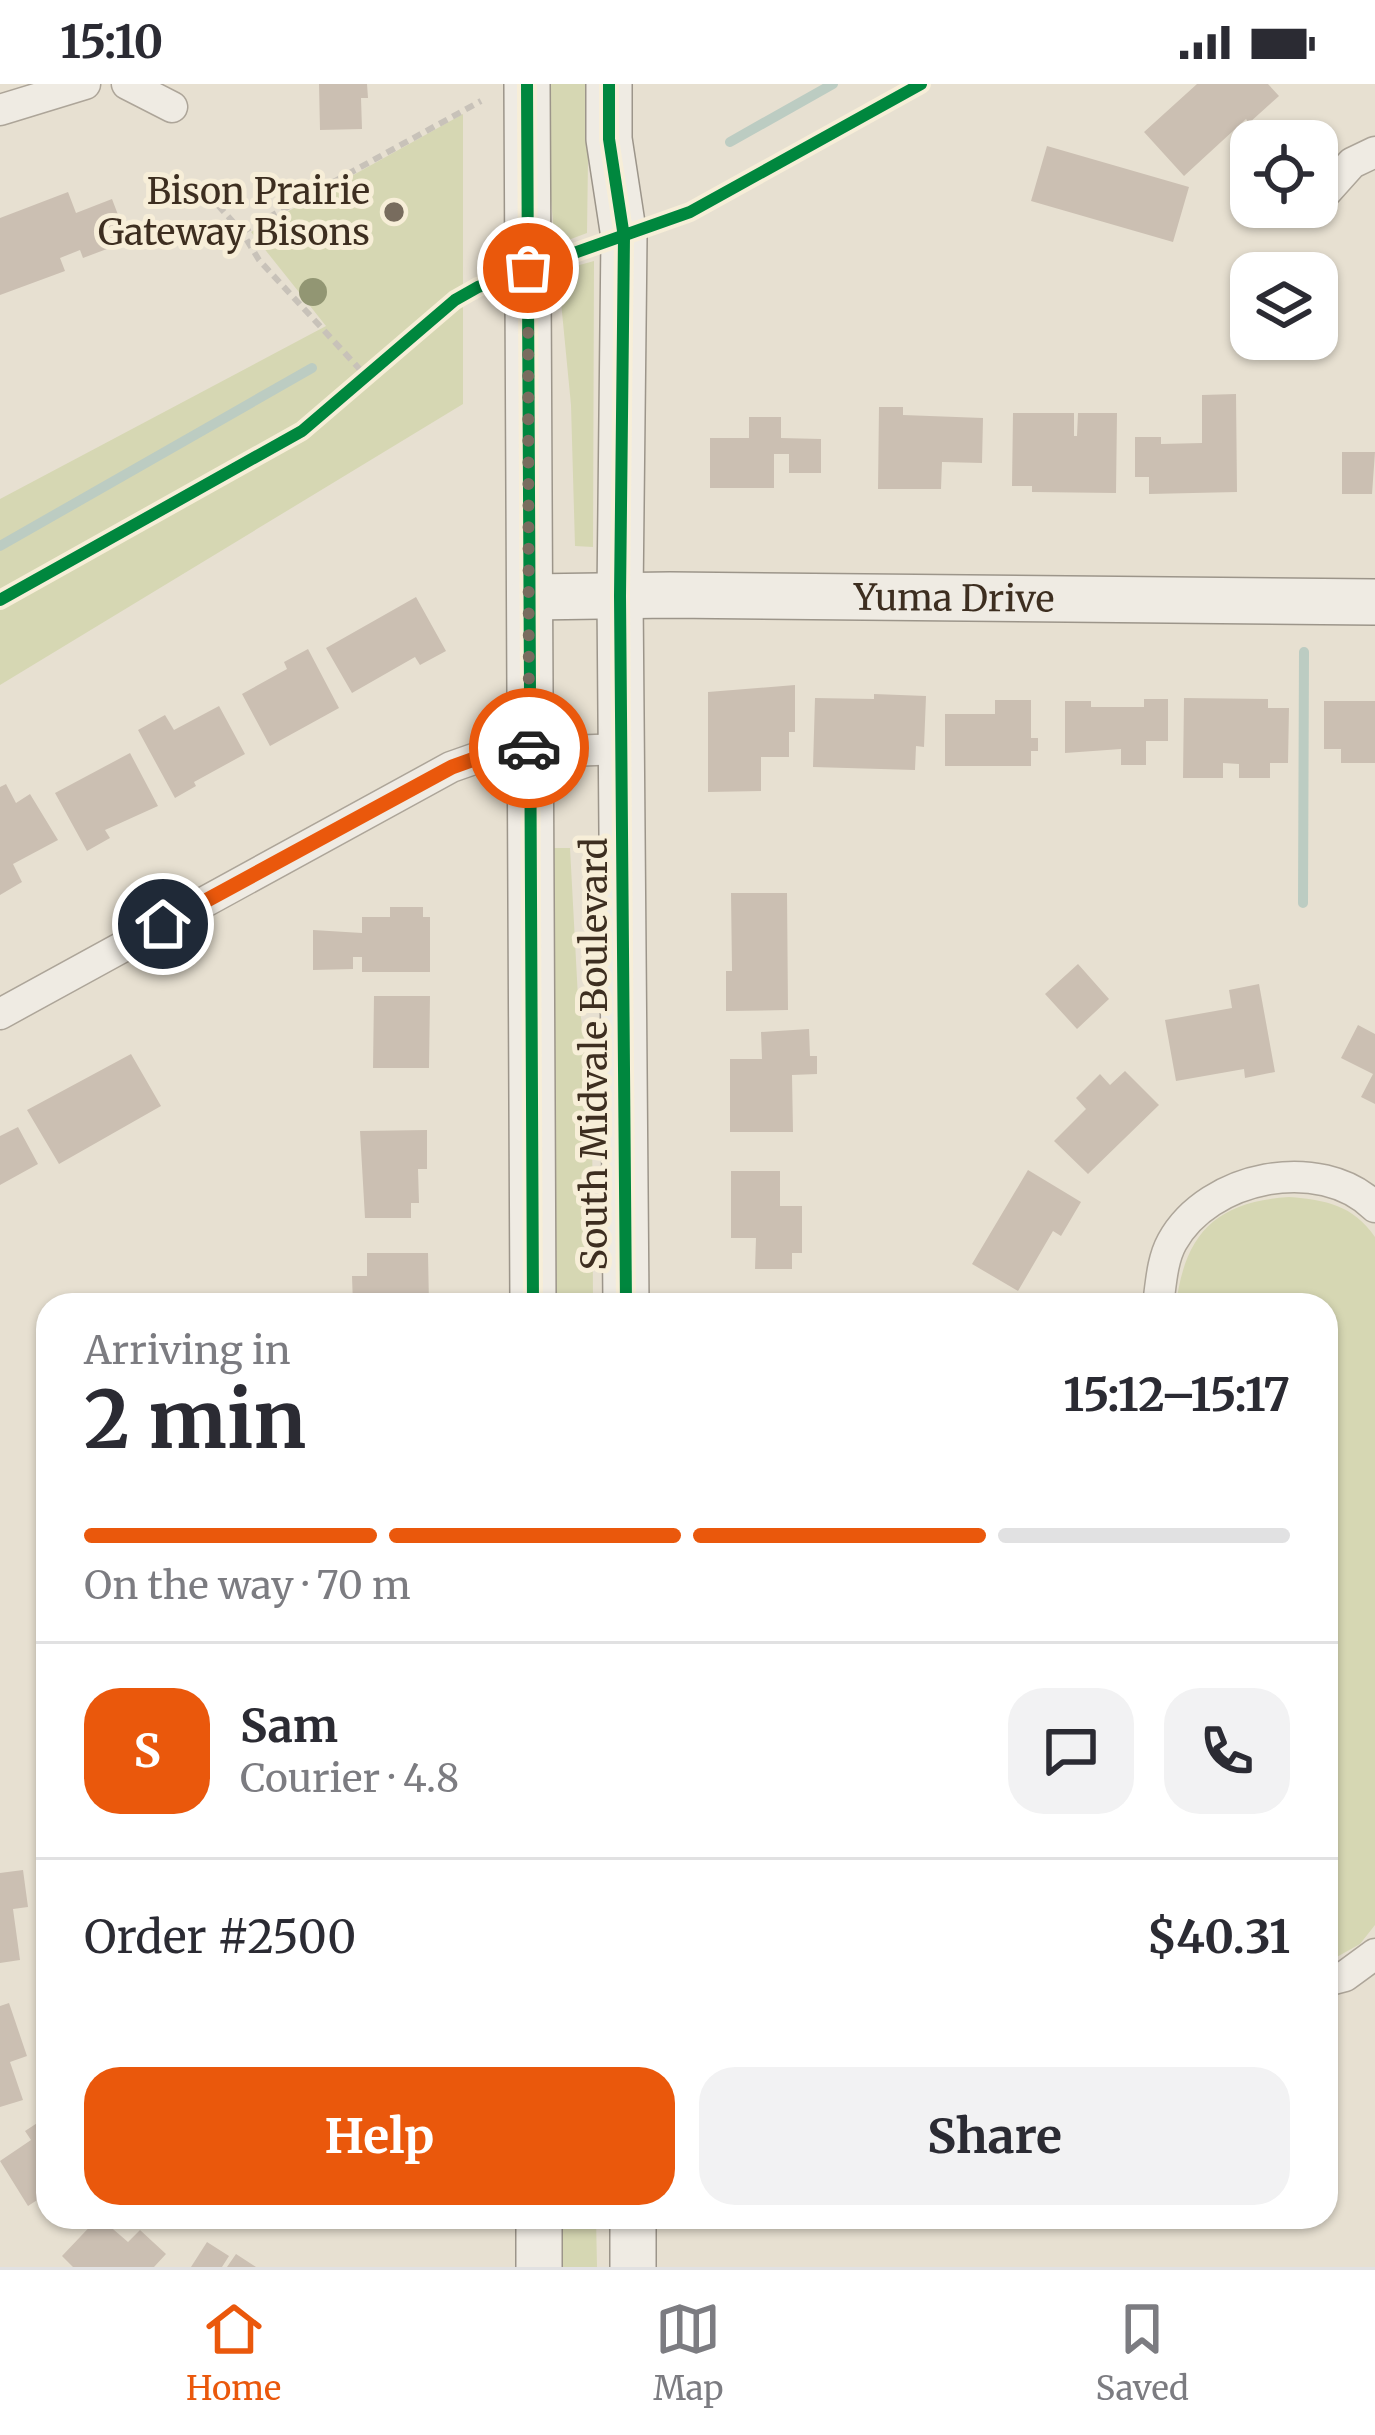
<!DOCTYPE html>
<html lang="en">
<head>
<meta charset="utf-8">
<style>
	:root { --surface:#fff; --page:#f2f2f3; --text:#2b2b33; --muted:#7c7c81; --line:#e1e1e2; --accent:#ea580c }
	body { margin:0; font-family:Merriweather,serif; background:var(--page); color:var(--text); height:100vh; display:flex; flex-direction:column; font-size:45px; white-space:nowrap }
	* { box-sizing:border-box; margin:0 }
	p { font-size:39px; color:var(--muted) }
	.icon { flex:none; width:66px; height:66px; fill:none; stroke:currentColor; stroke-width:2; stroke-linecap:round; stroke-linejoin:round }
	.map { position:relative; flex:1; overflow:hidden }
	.sheet { position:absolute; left:36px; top:1209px; width:1302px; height:936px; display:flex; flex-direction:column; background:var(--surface); border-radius:36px; box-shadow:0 3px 9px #0004 }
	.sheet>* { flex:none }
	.controls { position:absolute; left:1230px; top:36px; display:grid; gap:24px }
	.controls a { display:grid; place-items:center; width:108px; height:108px; border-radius:24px; background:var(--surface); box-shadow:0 3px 9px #0004; font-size:60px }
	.pin { position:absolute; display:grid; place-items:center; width:102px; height:102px; color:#fff; margin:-51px; border:6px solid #fff; border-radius:50%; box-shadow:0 3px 12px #0007 }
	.courier { position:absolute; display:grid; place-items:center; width:120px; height:120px; margin:-60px; border:9px solid #ea580c; border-radius:50%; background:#fff; color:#222; box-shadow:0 3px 15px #0007 }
	.headline em { font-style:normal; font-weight:700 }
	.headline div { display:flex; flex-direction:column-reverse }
	.headline { display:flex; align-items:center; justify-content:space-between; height:204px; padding:0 48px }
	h1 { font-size:78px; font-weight:700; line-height:90px }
	.bar { display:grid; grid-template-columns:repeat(4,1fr); gap:18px 12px; align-content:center; height:144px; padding:0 48px }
	.bar i { height:15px; border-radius:9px; background:var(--line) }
	.bar .current { background:var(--accent) }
	.bar p { grid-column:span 4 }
	.line { display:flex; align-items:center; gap:30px; padding:0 48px; border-top:3px solid var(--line) }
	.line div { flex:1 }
	.round { display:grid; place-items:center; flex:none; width:126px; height:126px; border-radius:36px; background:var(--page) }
	.action { display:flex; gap:24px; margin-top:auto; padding:24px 48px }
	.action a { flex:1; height:138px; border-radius:36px; background:var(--accent); color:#fff; font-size:48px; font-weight:700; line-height:138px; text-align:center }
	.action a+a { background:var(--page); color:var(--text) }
	.status { display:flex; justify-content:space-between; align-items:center; height:84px; padding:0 60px; background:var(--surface); direction:ltr }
	.status svg { height:33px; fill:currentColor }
	.tabs { display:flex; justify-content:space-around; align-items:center; height:168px; border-top:3px solid var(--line); background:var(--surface); font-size:33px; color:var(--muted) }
	.tabs a { display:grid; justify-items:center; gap:6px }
	.tabs .current { color:var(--accent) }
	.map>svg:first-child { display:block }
	.green { fill:#d6d7b3 }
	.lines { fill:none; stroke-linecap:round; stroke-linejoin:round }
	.stream { stroke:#bcccc2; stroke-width:10 }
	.building { fill:#cbbfb2 }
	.street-casing { stroke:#ada599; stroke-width:33 }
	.secondary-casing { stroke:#9c958a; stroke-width:48 }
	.path { stroke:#c8c2b9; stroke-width:6; stroke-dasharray:9 6; stroke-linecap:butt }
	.street { stroke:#efebe3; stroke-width:30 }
	.secondary { stroke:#efebe3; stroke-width:45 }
	.cycleway-casing { stroke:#f7eed8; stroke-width:20 }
	.cycleway { stroke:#00873e; stroke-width:12 }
	.tree { fill:#929673 }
	.done { stroke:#786c5e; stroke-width:12; stroke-dasharray:0 21.6 }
	.route { stroke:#ea580c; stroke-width:15 }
	.poi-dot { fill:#786c5e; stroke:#f7eed8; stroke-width:4.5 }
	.labels { text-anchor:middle; stroke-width:10; stroke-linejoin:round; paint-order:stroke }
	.poi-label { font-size:36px; fill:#3d2e20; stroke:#f7eed8; text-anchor:end }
	.street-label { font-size:36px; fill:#3d2e20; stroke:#f7eed8 }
</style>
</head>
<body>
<div class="status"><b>15:10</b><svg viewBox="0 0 49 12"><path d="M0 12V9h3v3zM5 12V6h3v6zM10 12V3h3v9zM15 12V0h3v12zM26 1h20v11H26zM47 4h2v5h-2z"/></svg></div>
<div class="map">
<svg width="1375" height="2183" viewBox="0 0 1375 2183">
	<rect width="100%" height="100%" fill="#e7e0d1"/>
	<!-- green -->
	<path class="green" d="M550,0H589L587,149L555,161L549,93Z
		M463,30V320L0,601V415L326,242L251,148Z
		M594,177L593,463L575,462L571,321L558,187Z
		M551,764H570L578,914L592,1006L593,1221H555Z
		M1289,1113C1326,1116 1353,1121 1375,1153V1841L1360,1860L1326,1879V1221H1176C1185,1149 1216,1118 1289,1113Z
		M562,2133H596L597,2183H562Z"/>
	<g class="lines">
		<!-- stream -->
		<path class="stream" d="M730,58L833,0
			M0,462L312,284
			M1303,819L1304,568"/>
	</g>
	<!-- building -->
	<path class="building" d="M319,0H367L368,14H361L362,45L320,46Z
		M1197,0H1268L1279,12L1249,39L1246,35L1184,92L1144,48Z
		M1047,62L1189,103L1173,158L1031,117Z
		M68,108L76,129L112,115L128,157L83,174L80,166L60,174L65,187L0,211V134Z
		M1236,310L1237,408L1149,410V393H1135V353H1161V360L1202,359V311Z
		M879,323H903V331L983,334L982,379L942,378L941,405H878Z
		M1013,329H1074V352H1077L1078,329H1117L1116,409L1032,408V402H1012Z
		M749,333H781V354L821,355V389H789V370H774V404H710V354H749Z
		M1342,368H1375L1372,410H1342Z
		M416,513L446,567L420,581L415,573L352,609L326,564Z
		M308,565L339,624L270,662L242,610L287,585L284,578Z
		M795,601V648H789V673H761V707L708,708V608Z
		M874,610L926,612L924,663L916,662L915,686L813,683L815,614L874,615Z
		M1184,614L1268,615V624H1289L1288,679H1270V694H1239V680L1223,679V694H1183Z
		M1144,615H1168V657H1146V681H1121V665L1065,669V617H1091V623H1144Z
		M995,616H1031V654H1038V667H1031V682H945V630H995Z
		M1324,617H1375V679H1341V665H1324Z
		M219,622L245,670L194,698L196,702L175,714L138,646L165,631L174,646Z
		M130,669L158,722L105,746L110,754L87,767L55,709Z
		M6,700L16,719L30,710L58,756L13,780L22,798L0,811V703Z
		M731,809H787L788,926L726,927V887H732Z
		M390,823H423V833H430V888H362V873H353V885L313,886V846L362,849V833H390Z
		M1078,880L1109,915L1077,945L1045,910Z
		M1259,900L1275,988L1245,994L1244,985L1176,997L1165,936L1232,924L1229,906Z
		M374,912H430L429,984H373Z
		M1358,941L1375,950V1020L1361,1013L1373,990L1341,974Z
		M809,945L810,972H817V990L792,991L793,1048H730V975H762L761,948Z
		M131,970L161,1022L59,1080L27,1026Z
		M1125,987L1159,1021L1088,1090L1054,1057L1086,1025L1076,1014L1100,990L1110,1001Z
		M18,1043L38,1080L0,1101V1052Z
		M427,1046V1085H418L419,1119H411V1134H365L360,1047Z
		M1028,1086L1081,1118L1061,1152L1053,1147L1018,1207L972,1180Z
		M731,1087H780V1122H802V1169H792V1185H755L756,1154H731Z
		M367,1169H428L429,1221H353L352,1192H367Z
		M23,1786L28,1823L13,1825L20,1876L0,1879V1789Z
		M9,1919L27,1972L10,1978L23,2016L0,2023V1922Z
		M48,2032V2109L28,2122L0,2077L31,2056L25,2047Z
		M99,2133L128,2158L140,2146L166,2170L154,2183H73L62,2172Z
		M207,2158L229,2172L222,2183H191Z
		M236,2170L256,2183H227Z"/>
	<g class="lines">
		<!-- street casing -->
		<g class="street-casing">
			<path id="street" d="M127,0L172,23
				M0,26L85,0
				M1317,118L1352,79L1375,68
				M0,930L451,683L488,670L622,665
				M1158,1221C1161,1200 1162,1176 1172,1158C1208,1092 1320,1069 1375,1123
				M1326,1897L1345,1892L1375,1870"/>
		</g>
		<!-- secondary casing -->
		<g class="secondary-casing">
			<g id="secondary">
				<path d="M527,0L533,1221"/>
				<path d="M609,0V55L624,153L620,512L626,1221"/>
				<path id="s1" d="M531,513L670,511L1375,518"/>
				<path d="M539,2133V2183"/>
				<path d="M633,2133V2183"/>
			</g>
		</g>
		<!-- path -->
		<path class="path" d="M208,110L242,148L259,176L366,292
			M242,148L481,17"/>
		<!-- street -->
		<use href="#street" class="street"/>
		<!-- secondary -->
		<use href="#secondary" class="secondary"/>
		<!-- cycleway casing -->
		<g class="cycleway-casing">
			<path id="cycleway" d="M527,0L533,1221
				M609,0V55L624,153L620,512L626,1221
				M0,516L302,347L455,216L478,203L690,128L921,0"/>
		</g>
		<!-- cycleway -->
		<use href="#cycleway" class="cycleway"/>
	</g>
	<!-- trees -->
	<circle class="tree" cx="313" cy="208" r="14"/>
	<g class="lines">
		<!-- done -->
		<path class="done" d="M528,184L529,664"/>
		<!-- route -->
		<path class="route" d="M163,840L452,683L488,670L529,664"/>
	</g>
	<!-- markers -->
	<circle class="poi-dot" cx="394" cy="128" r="12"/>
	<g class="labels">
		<!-- poi labels -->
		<g class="poi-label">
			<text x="370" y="120">Bison Prairie<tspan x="370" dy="41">Gateway Bisons</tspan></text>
		</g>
		<!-- street labels -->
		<g class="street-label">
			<text dy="13" stroke="none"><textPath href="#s1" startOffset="423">Yuma Drive</textPath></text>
			<text transform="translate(594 970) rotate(-90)" y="13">South Midvale Boulevard</text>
		</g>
	</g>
</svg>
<div class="controls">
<a><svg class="icon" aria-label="locate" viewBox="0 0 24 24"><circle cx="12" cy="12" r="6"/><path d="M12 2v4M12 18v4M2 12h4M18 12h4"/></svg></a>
<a><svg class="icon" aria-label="layers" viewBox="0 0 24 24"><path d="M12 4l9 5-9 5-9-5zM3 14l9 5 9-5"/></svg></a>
</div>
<div class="pin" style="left:528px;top:184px;background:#ea580c"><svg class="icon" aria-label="bag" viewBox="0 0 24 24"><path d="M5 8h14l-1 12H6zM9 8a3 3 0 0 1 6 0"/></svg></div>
<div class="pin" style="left:163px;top:840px;background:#1f2937"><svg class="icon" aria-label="home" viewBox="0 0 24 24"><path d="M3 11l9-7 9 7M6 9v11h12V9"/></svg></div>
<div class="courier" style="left:529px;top:664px"><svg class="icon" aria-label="car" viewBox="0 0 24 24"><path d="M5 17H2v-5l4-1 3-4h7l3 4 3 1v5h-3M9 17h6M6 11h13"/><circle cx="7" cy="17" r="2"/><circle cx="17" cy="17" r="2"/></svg></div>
<section class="sheet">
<div class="headline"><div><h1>2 min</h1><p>Arriving in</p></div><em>15:12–15:17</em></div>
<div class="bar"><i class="current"></i><i class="current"></i><i class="current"></i><i></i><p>On the way · 70 m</p></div>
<div class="line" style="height:216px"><b class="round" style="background:var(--accent);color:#fff">S</b><div><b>Sam</b><p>Courier · 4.8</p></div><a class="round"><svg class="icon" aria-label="chat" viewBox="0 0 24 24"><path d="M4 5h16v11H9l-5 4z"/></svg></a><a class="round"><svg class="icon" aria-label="phone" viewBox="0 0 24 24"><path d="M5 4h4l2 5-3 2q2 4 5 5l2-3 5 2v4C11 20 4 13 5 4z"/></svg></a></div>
<div class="line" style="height:156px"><div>Order #2500</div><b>$40.31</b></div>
<div class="action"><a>Help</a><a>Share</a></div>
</section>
</div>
<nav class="tabs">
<a class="current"><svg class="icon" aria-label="home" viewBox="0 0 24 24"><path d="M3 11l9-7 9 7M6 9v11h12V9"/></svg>Home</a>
<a><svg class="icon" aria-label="map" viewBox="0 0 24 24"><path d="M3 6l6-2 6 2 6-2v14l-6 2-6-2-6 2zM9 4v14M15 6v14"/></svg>Map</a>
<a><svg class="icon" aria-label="saved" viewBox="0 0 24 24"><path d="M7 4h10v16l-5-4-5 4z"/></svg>Saved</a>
</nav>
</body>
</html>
